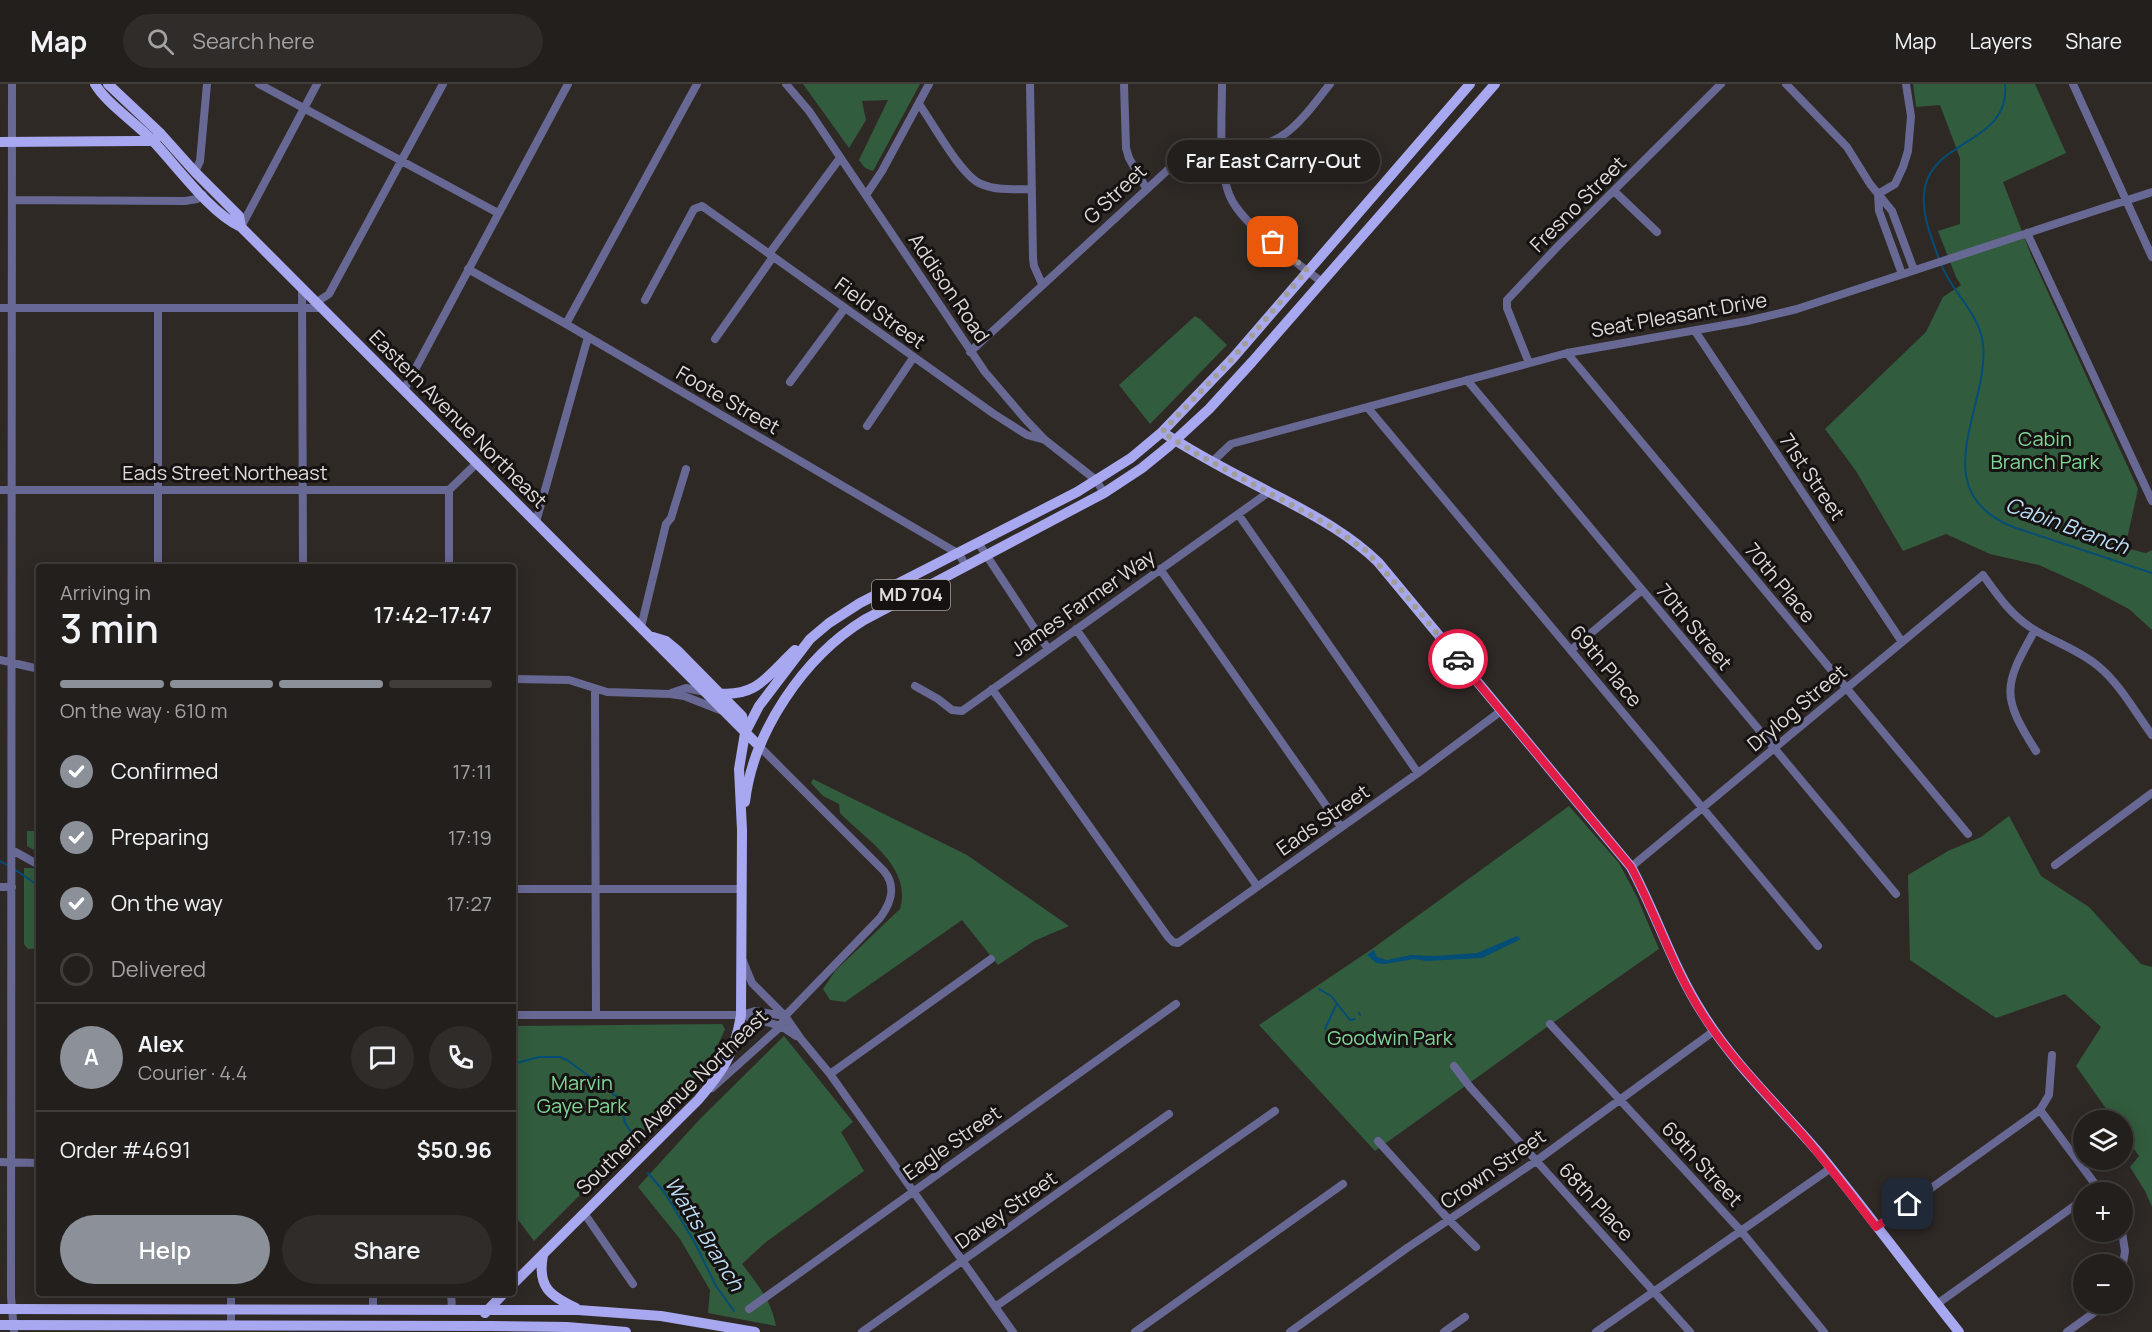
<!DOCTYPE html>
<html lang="en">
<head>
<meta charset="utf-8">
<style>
	:root { --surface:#231f1c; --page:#2f2c29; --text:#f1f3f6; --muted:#a3a2a3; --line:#403d3b; --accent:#8c9099 }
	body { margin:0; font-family:Manrope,sans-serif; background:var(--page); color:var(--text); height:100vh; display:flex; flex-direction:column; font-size:22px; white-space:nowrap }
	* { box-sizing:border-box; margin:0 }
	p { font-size:20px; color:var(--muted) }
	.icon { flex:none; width:33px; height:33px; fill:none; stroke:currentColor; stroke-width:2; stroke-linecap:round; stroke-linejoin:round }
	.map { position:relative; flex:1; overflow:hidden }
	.panel { position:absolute; left:36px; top:480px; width:480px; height:732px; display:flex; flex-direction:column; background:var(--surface); border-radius:6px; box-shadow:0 3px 15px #0003,0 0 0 2px var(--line) }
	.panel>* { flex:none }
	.controls { position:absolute; left:2073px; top:1026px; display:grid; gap:12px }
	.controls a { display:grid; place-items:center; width:60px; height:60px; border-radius:50%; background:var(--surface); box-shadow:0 3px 15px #0003,0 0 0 2px var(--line); font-size:30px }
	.pin { position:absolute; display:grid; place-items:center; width:51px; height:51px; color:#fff; margin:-26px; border-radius:12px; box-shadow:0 3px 9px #0006 }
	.courier { position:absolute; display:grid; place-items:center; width:60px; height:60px; margin:-30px; border:4px solid #e11d48; border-radius:50%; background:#fff; color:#222; box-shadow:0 2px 8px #0007 }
	.bubble { position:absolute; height:42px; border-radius:21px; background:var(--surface); box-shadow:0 3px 15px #0003,0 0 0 2px var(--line); font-size:20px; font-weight:600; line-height:42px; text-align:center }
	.head em { font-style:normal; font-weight:600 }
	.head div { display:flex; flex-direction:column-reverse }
	.head { display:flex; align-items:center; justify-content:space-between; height:102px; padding:0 24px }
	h1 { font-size:39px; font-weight:600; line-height:45px }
	.bar { display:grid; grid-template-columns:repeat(4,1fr); gap:9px 6px; align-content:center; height:72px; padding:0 24px }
	.bar i { height:8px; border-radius:4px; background:var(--line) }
	.bar .on { background:var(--accent) }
	.bar p { grid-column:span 4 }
	.line { display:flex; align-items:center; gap:15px; padding:0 24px; border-top:2px solid var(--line) }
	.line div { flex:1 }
	.round { display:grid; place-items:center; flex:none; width:63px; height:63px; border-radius:32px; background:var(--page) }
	ol { padding:0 24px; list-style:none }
	li { display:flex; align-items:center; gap:18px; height:66px }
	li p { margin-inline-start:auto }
	li .icon { padding:6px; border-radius:50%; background:var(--accent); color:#fff; stroke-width:4 }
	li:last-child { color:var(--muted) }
	li i { width:33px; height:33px; border:3px solid var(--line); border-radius:50% }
	.cta { display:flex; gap:12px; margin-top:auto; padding:12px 24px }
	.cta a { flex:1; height:69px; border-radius:36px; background:var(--accent); color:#fff; font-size:24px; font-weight:600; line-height:69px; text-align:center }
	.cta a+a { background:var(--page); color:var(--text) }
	header { display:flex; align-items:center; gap:36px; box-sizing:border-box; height:84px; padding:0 30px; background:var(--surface); border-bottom:2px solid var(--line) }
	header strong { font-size:28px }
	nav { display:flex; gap:33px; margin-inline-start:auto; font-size:21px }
	.search { width:420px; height:54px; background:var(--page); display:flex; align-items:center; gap:15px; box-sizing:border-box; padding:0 21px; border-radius:33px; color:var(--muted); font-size:22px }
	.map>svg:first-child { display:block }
	.green { fill:#325c3e }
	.water { fill:#044d76 }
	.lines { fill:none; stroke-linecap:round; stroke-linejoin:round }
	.stream { stroke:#044d76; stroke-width:2 }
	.minor { stroke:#686895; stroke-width:8 }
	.major { stroke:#a8a8f1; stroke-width:10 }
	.done { stroke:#a19d9a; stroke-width:6; stroke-dasharray:0 10.8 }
	.route { stroke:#e11d48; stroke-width:8 }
	.labels { text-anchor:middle; stroke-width:6; stroke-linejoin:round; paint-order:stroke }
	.shield { fill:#151211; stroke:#a29f9d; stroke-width:1.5 }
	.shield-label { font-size:18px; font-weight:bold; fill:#dedbd9 }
	.street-label { font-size:20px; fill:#dedbd9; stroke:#151211 }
	.park-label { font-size:20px; fill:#80d697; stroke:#151211 }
	.water-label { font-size:21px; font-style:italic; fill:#bbdcf5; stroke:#151211 }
</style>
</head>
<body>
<header>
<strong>Map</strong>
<div class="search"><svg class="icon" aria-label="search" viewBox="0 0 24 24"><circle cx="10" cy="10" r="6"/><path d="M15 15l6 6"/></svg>Search here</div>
<nav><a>Map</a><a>Layers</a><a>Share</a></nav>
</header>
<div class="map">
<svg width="2152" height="1248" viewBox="0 0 2152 1248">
	<rect width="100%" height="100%" fill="#2f2926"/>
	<!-- green -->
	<path class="green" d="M803,0H920L873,87L865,84L859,76L888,16L862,17L866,36L849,64Z
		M1913,0H2035L2066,69L2003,98L2031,171L2138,405L2125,464L2146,469L2152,466V546L2129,525L2083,501L2039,481L1990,470L1946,450L1903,467L1856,387L1825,345L1926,248L1943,213L1961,201L1956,193L1938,147L1960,140V74L1940,21L1916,23Z
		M1195,232L1200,235L1227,261L1150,340L1119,301Z
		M813,695L967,771L1069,842L1034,857L998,881L962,836L845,918L830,916L823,905L835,887L900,825C912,782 866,756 840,729L839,720L823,712L811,699Z
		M1569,722L1619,779L1637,813L1659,865L1547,943L1375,1067L1259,941L1372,865Z
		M2009,732L2041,792L2089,823L2141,880L2152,883V1123L2145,1107L2130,1083L2139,1072L2123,1049L2122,1036H2114L2076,982L2101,943L2065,910L1996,934L1910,876L1908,791L1948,767L1981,753Z
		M27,747H39V769L27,762Z
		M24,784H33L39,788V864L28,865L24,860Z
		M722,940L725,945L714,970L701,990L534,1157L513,1129V942Z
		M784,952L853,1038L841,1048L864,1087L766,1158L742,1180C758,1201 771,1216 776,1242L708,1229L710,1206L680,1155L638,1103L699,1036Z
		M382,1209H440V1212H382Z"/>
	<!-- water -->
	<path class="water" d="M1517,852L1521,855L1482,874L1426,877L1414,875L1385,880L1376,879L1367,871L1374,866L1377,873L1387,876L1411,871L1435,872L1477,869Z"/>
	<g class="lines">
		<!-- stream -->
		<path class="stream" d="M1939,175C1931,153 1920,127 1925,103C1935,55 2011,58 2005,0
			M1941,180C1952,209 1979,228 1983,260C1990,323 1922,406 2013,443L2152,489
			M0,777L9,782
			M14,785L39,802
			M1319,905L1331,912L1350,936L1355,935
			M1359,929L1360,931
			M1325,945L1336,921
			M513,980L539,973H560L567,976L620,1015L625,1039L633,1051
			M648,1089L665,1109L695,1159L716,1202L734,1227"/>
		<!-- minor -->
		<path class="minor" d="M12,0L11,1212L14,1248
			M259,0L498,129
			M786,0L809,27L985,288L1026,336L1045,356L1096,396L1104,409
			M1030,0L1033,174L1034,182L1042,200
			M1124,0L1126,64L1129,74L1146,104
			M1222,0C1222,31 1218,82 1229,110C1240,140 1296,178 1322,198
			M1786,0L1847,63L1870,100L1892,127L1914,186
			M2073,0L2152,173
			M919,20C933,39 961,92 981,100C997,107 1015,105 1032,105
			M195,88L200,77L207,0
			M1614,107L1657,148
			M1878,110L1895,100L1903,83L1908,67L1911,32L1906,0
			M1878,110L1879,127L1902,190
			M866,111L882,87L929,0
			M12,116L185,117L197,115L203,111
			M241,143L317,0
			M2027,149L2152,417
			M769,170L840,74
			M468,185L566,240L959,470L966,482
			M302,204L303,483
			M645,216L694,125L702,122L994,330L1027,351L1045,356
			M317,218L329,210L443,0
			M0,224H322
			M158,224V483
			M566,240L697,0
			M1695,247L1902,558
			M715,255L773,173
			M970,268L1184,71C1200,63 1218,66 1235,65C1285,64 1301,36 1330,0
			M1567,269L1968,750
			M1529,279L1507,224V216L1560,160L1721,0
			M1467,296L1896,810
			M790,298L845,224
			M404,306L568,0
			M1368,324L1818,862
			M867,342L913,274
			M1212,378L1231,360L1567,269L1747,237L1797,225L2152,108
			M0,406H449
			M1238,430L1418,689
			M536,438L588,253
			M979,460L1048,565
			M449,483V406L477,379
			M1160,485L1341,743
			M641,543L666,440L671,434L686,385
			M1076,545L1257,802
			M2035,546C2003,602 2001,612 2036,667
			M1571,566L1642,506
			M0,576L39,585
			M513,595L569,596L607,608L670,610L684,612L720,626
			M915,602L938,615L952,626L962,627L1269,408
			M595,605L596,930
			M992,605L1168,853L1173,858L1178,859L1418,689L1501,627
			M671,609L686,604L705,608
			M12,766L39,781
			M2055,781L2152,709
			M1631,783L1983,491C1998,512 2011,531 2033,545C2054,558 2079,566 2098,582C2120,600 2135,628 2152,651
			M0,803H12
			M513,805H742
			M743,877L752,899L785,932L801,955L830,990L1013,1248
			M513,931H741L781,942L796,952
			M741,931L755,927L784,932
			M1550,940L1741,1147L1824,1248
			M1454,982L1470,1003L1690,1248
			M830,990L991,875
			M712,1004L781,942L785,932L880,834C891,819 897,803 884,787L759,662
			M2040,1026L2101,1108
			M1378,1057L1449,1136L1476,1163
			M0,1078L39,1079
			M584,1129L633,1200
			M1877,1143L2040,1026L2049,1011L2052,971
			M2122,1148L2125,1167L2122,1186
			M451,1209L452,1225
			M1937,1220L2084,1115
			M995,1223L1275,1027
			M373,1225V1209
			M749,1225L1176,920
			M231,1241V1209
			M862,1248L1169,1030
			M1135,1248L1343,1100
			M1290,1248L1407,1164L1536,1077L1714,947
			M1444,1248L1465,1233
			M1596,1248L1831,1084
			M2067,1248L2106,1220"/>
		<!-- major -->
		<path class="major" d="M95,0C106,19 136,39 152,56C176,81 210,129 241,143L759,662
			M108,0L161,50L195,88L239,132L241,143
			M0,58L137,57H150L156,54
			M1162,348C1201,373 1242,394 1283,415C1317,433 1350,451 1378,478L1631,783C1657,831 1673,884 1703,930C1735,982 1780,1023 1819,1069C1867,1128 1912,1189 1959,1248
			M653,553L666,557L677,566L742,632L745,648
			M716,609C757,614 767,592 795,566
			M745,718C753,648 804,573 864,536L1104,409L1142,384L1169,362L1209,325L1252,278L1495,0
			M543,1171C537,1203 550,1212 576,1224
			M513,1200L698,1016C723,987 735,969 741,931L742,746L739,685L745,649L759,622L810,555L829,539L860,519L1077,408L1131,374L1162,348L1233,274L1470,0
			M0,1225L578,1226L661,1232L755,1248
			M485,1229L504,1209
			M0,1241L491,1242L567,1243L626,1248"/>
	</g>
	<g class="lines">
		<!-- done -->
		<path class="done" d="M1273,158L1307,186L1233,274L1162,348L1195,369L1329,441L1365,466L1400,504L1458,575"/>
		<!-- route -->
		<path class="route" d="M1458,575L1631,783C1657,832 1673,885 1703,931C1731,975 1768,1011 1802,1050C1828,1080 1852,1112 1876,1143L1908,1120"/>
	</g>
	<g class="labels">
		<!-- shield labels -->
		<rect class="shield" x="872" y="496" width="78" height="30" rx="4.5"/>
		<g class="shield-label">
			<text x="911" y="517">MD 704</text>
		</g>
		<!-- street labels -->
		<g class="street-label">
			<text transform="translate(1115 110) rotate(-43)" y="7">G Street</text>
			<text transform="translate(1578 120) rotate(-45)" y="7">Fresno Street</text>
			<text transform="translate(949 204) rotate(56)" y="7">Addison Road</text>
			<text transform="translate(880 229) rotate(36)" y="7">Field Street</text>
			<text transform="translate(1679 231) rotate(-10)" y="7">Seat Pleasant Drive</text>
			<text transform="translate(728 316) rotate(30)" y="7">Foote Street</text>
			<text transform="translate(458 335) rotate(45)" y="7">Eastern Avenue Northeast</text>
			<text x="225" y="396">Eads Street Northeast</text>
			<text transform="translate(1812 393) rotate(56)" y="7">71st Street</text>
			<text transform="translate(1780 499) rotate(50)" y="7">70th Place</text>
			<text transform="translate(1083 519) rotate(-35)" y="7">James Farmer Way</text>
			<text transform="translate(1694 543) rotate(50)" y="7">70th Street</text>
			<text transform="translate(1606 582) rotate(50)" y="7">69th Place</text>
			<text transform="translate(1797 624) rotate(-40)" y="7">Drylog Street</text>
			<text transform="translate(1323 736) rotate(-35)" y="7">Eads Street</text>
			<text transform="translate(672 1018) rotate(-44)" y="7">Southern Avenue Northeast</text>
			<text transform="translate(952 1059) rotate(-35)" y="7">Eagle Street</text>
			<text transform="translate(1702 1080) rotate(47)" y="7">69th Street</text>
			<text transform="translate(1493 1085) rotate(-35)" y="7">Crown Street</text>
			<text transform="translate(1596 1118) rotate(47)" y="7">68th Place</text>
			<text transform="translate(1006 1126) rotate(-35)" y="7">Davey Street</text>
		</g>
		<!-- park labels -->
		<g class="park-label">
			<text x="2045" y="362">Cabin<tspan x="2045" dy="23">Branch Park</tspan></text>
			<text x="1390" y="961">Goodwin Park</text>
			<text x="582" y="1006">Marvin<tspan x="582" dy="23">Gaye Park</tspan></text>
		</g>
		<!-- water labels -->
		<g class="water-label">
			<text transform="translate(2067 442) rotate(20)" y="7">Cabin Branch</text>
			<text transform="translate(704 1150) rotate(58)" y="7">Watts Branch</text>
		</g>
	</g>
</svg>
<div class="controls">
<a><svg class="icon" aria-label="layers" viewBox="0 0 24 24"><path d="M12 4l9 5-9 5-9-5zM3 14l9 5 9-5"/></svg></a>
<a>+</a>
<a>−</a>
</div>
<div class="pin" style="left:1273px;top:158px;background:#ea580c"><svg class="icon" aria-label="bag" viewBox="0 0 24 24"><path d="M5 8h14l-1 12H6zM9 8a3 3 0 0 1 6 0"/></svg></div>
<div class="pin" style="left:1908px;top:1120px;background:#1f2937"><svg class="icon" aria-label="home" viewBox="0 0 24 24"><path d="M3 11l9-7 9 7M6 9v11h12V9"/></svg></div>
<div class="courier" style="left:1458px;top:575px"><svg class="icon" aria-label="car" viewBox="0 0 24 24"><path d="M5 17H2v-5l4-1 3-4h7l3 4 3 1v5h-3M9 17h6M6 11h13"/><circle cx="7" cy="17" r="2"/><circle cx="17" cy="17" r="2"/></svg></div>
<div class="bubble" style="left:1167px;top:56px;width:213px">Far East Carry-Out</div>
<section class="panel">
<div class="head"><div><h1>3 min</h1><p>Arriving in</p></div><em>17:42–17:47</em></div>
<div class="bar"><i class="on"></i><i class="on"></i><i class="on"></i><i></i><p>On the way · 610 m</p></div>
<ol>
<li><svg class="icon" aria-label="check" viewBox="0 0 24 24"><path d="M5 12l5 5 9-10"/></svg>Confirmed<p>17:11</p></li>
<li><svg class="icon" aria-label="check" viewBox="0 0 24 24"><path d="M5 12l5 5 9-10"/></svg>Preparing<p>17:19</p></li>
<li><svg class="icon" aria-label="check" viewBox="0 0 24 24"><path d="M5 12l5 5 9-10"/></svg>On the way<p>17:27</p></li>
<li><i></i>Delivered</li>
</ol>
<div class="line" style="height:108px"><b class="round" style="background:var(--accent);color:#fff">A</b><div><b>Alex</b><p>Courier · 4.4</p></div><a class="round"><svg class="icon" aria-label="chat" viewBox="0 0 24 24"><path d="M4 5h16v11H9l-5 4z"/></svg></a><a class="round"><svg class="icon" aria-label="phone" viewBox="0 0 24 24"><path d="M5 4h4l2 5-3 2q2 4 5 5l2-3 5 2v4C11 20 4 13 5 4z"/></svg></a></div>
<div class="line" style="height:78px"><div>Order #4691</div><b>$50.96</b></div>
<div class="cta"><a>Help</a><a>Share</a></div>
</section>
</div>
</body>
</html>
